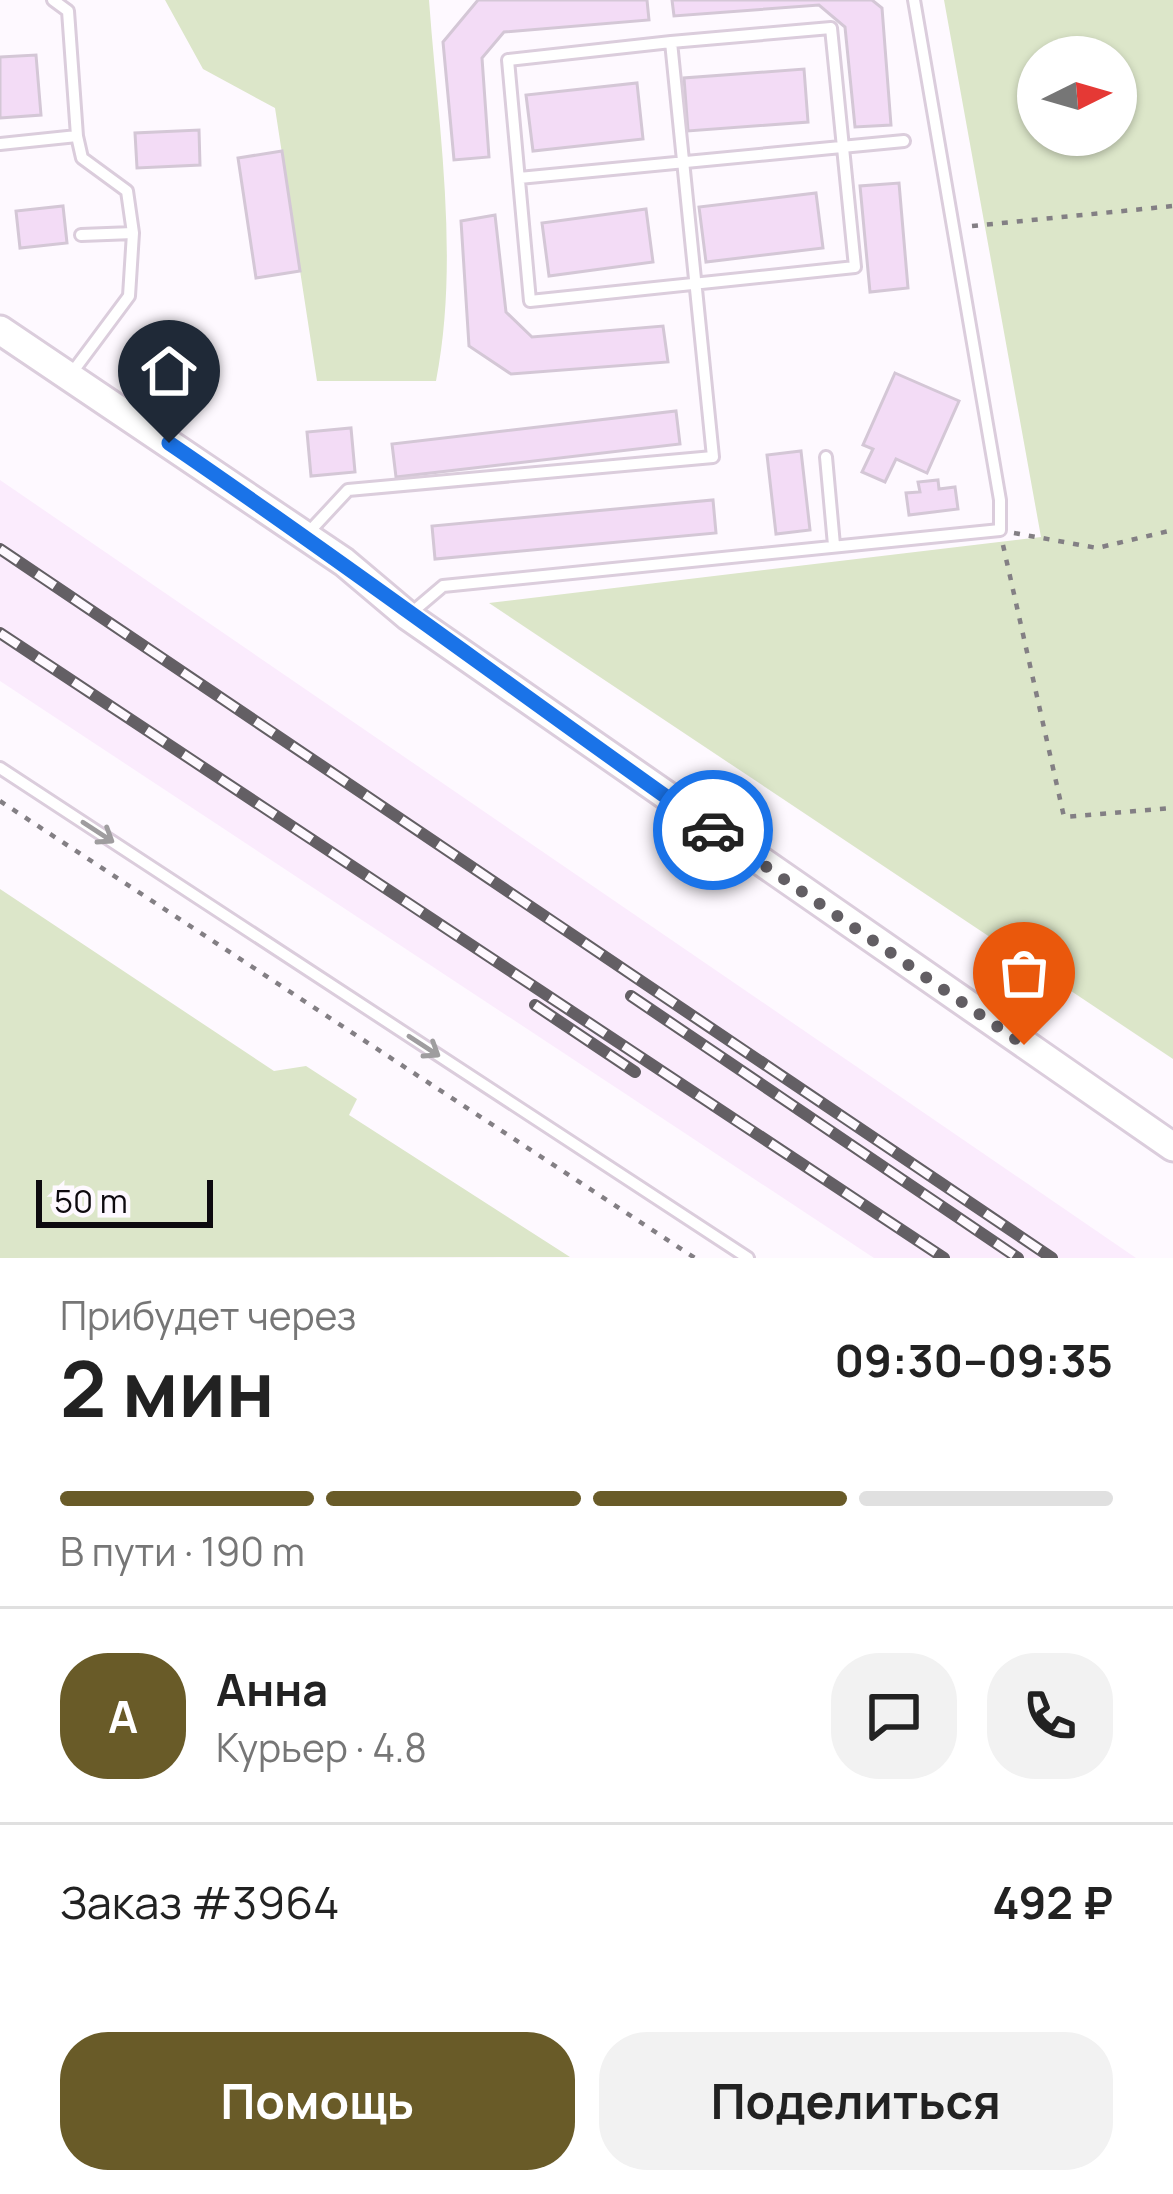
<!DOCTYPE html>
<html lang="ru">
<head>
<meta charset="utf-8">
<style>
	:root { --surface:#fff; --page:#f2f2f2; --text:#222; --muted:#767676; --line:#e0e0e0; --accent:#695b28 }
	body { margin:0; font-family:Manrope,sans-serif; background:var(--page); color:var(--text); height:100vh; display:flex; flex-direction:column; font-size:45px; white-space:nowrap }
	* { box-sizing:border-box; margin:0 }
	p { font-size:39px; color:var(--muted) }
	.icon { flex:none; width:66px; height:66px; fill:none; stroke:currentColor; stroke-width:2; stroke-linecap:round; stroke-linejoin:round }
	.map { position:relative; height:1258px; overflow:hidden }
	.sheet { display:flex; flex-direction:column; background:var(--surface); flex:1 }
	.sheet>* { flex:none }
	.needle { width:78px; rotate:85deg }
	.buttons { position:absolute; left:1017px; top:36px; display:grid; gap:24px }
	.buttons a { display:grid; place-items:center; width:120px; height:120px; border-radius:50%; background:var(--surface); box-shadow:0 3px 9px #0004; font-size:60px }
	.scale { position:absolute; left:36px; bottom:30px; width:177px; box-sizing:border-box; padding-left:12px; border:6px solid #0e0a0f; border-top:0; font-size:33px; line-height:42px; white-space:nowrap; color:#0e0a0f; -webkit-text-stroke:9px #fef9ff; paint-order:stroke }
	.pin { position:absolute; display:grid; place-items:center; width:102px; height:102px; color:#fff; margin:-123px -51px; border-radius:50% 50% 50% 0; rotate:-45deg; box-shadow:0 0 12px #0007 }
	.pin .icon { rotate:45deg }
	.courier { position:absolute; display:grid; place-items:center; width:120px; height:120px; margin:-60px; border:9px solid #1a73e8; border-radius:50%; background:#fff; color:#222; box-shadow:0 3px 15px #0007 }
	.headline em { font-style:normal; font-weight:700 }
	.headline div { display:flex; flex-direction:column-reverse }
	.headline { display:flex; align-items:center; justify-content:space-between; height:204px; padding:0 60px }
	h1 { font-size:78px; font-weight:700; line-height:90px }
	.bar { display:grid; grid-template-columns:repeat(4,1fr); gap:18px 12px; align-content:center; height:144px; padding:0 60px }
	.bar i { height:15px; border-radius:9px; background:var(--line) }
	.bar .active { background:var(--accent) }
	.bar p { grid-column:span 4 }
	.line { display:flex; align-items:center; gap:30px; padding:0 60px; border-top:3px solid var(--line) }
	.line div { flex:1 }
	.round { display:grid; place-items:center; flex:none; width:126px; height:126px; border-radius:48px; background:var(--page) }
	.button { display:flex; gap:24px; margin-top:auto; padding:24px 60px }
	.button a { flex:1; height:138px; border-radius:48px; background:var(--accent); color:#fff; font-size:48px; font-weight:700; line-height:138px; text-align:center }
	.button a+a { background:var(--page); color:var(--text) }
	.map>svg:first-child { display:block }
	.built { fill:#fbecfd }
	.green { fill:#dce6c9; fill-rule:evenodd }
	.building { fill:#f3dcf6; stroke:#d4c7d6; stroke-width:3 }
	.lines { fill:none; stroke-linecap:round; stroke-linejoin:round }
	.service-casing { stroke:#dbcddc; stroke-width:16 }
	.tertiary-casing { stroke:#dbcddc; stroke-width:33 }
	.path { stroke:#837f84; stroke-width:4.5; stroke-dasharray:6 9; stroke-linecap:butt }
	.service { stroke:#fff; stroke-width:10 }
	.tertiary { stroke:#fff; stroke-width:27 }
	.rail-casing { stroke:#635f64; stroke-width:12 }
	.rail { stroke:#fef9ff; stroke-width:8; stroke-dasharray:22; stroke-linecap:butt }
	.oneway { stroke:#9f9d9f }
	.done { stroke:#625e63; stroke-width:12; stroke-dasharray:0 21.6 }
	.route { stroke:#1a73e8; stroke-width:15 }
</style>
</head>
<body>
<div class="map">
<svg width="1173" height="1258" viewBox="0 0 1173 1258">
	<rect width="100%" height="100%" fill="#fef9ff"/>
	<!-- built -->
	<path class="built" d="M0,480L1136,1258H874L0,681Z"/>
	<!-- green -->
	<path class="green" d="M165,0H429C438,125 460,257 436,381H317L275,108L203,69Z
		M944,0H1173V1059L489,603L1041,537ZM1038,57H1116V135H1038Z
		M0,889L274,1071L306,1066L357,1099L349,1115L570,1257L0,1258Z"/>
	<!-- building -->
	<path class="building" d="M478,0H647L649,20L504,32L482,58L489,157L454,160L443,42Z
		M672,0H872L882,8L891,125L855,127L845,27L819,5L674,16Z
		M36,55L41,115L0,118V57Z
		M804,69L808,122L688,131L684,78Z
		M637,83L643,139L533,151L526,95Z
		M199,130L200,165L137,168L135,133Z
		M282,151L300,271L256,278L238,158Z
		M899,183L908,288L870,292L860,186Z
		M816,193L823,248L706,262L699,207Z
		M63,206L67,243L20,248L16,211Z
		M646,209L653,262L549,276L542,223Z
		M495,215L506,312L532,337L663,326L668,362L511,374L469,346L461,221Z
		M895,373L959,401L927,473L896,459L885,482L862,472L873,449L863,445Z
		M676,411L680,444L396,477L392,444Z
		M351,428L355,472L311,476L307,432Z
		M801,451L810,530L776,534L767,455Z
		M938,480L939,489L955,487L958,509L909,515L906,493L920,492L918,482Z
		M713,500L716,533L435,559L432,526Z"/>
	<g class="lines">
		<!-- service casing -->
		<g class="service-casing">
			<path id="service" d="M53,0L68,11L77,136
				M0,144L77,136L82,158L127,191L133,233L129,296L71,374
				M519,178L904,141
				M81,235L133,233
				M826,457L834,545
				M308,533L348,490L713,457L671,42L831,28L855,267L530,301L508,60L671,42
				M410,614L443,586L1000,530V500L914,0
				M0,768L748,1258"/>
		</g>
		<!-- tertiary casing -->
		<g class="tertiary-casing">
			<path id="tertiary" d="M0,330L344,562L408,616L1173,1147"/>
		</g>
		<!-- path -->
		<path class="path" d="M972,226L1173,206
			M1014,533L1097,548L1173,530
			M1003,545L1064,817L1173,808
			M0,801L695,1258"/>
		<!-- service -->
		<use href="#service" class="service"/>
		<!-- tertiary -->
		<use href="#tertiary" class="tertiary"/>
		<!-- rail casing -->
		<g class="rail-casing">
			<path id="rail" d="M0,549L1052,1258
				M0,633L944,1258
				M631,996L1018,1258
				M535,1005L635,1072"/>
		</g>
		<!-- rail -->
		<use href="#rail" class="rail"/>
	</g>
	<!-- one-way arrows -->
	<defs><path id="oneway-shaft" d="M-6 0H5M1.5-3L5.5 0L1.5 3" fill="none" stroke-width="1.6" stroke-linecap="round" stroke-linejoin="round" transform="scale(3)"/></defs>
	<g class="oneway">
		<use href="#oneway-shaft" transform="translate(98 832) rotate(33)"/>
		<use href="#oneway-shaft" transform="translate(424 1046) rotate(33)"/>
	</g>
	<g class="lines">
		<!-- done -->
		<path class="done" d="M713,830L1024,1045"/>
		<!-- route -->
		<path class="route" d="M169,443C353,568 531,702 713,830"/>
	</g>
</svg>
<div class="buttons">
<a><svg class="needle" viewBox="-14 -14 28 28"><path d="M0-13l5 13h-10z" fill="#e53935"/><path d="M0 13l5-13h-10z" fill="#767676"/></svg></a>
</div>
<div class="scale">50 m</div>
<div class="pin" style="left:1024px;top:1045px;background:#ea580c"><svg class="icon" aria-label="bag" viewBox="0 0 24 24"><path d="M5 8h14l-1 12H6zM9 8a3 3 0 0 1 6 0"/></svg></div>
<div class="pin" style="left:169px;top:443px;background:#1f2937"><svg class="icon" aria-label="home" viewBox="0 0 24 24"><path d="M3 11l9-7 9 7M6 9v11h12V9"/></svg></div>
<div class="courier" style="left:713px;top:830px"><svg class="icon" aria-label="car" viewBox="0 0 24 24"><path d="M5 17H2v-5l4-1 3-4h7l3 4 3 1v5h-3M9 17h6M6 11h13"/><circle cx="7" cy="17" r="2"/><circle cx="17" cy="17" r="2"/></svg></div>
</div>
<section class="sheet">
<div class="headline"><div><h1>2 мин</h1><p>Прибудет через</p></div><em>09:30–09:35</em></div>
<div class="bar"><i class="active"></i><i class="active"></i><i class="active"></i><i></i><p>В пути · 190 m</p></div>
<div class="line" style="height:216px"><b class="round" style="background:var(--accent);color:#fff">А</b><div><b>Анна</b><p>Курьер · 4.8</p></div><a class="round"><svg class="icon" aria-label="chat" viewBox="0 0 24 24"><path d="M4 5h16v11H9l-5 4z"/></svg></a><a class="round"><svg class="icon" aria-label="phone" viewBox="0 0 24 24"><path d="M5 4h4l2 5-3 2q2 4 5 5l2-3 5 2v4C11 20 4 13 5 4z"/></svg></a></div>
<div class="line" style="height:156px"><div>Заказ #3964</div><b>492 ₽</b></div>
<div class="button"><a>Помощь</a><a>Поделиться</a></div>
</section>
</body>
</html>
